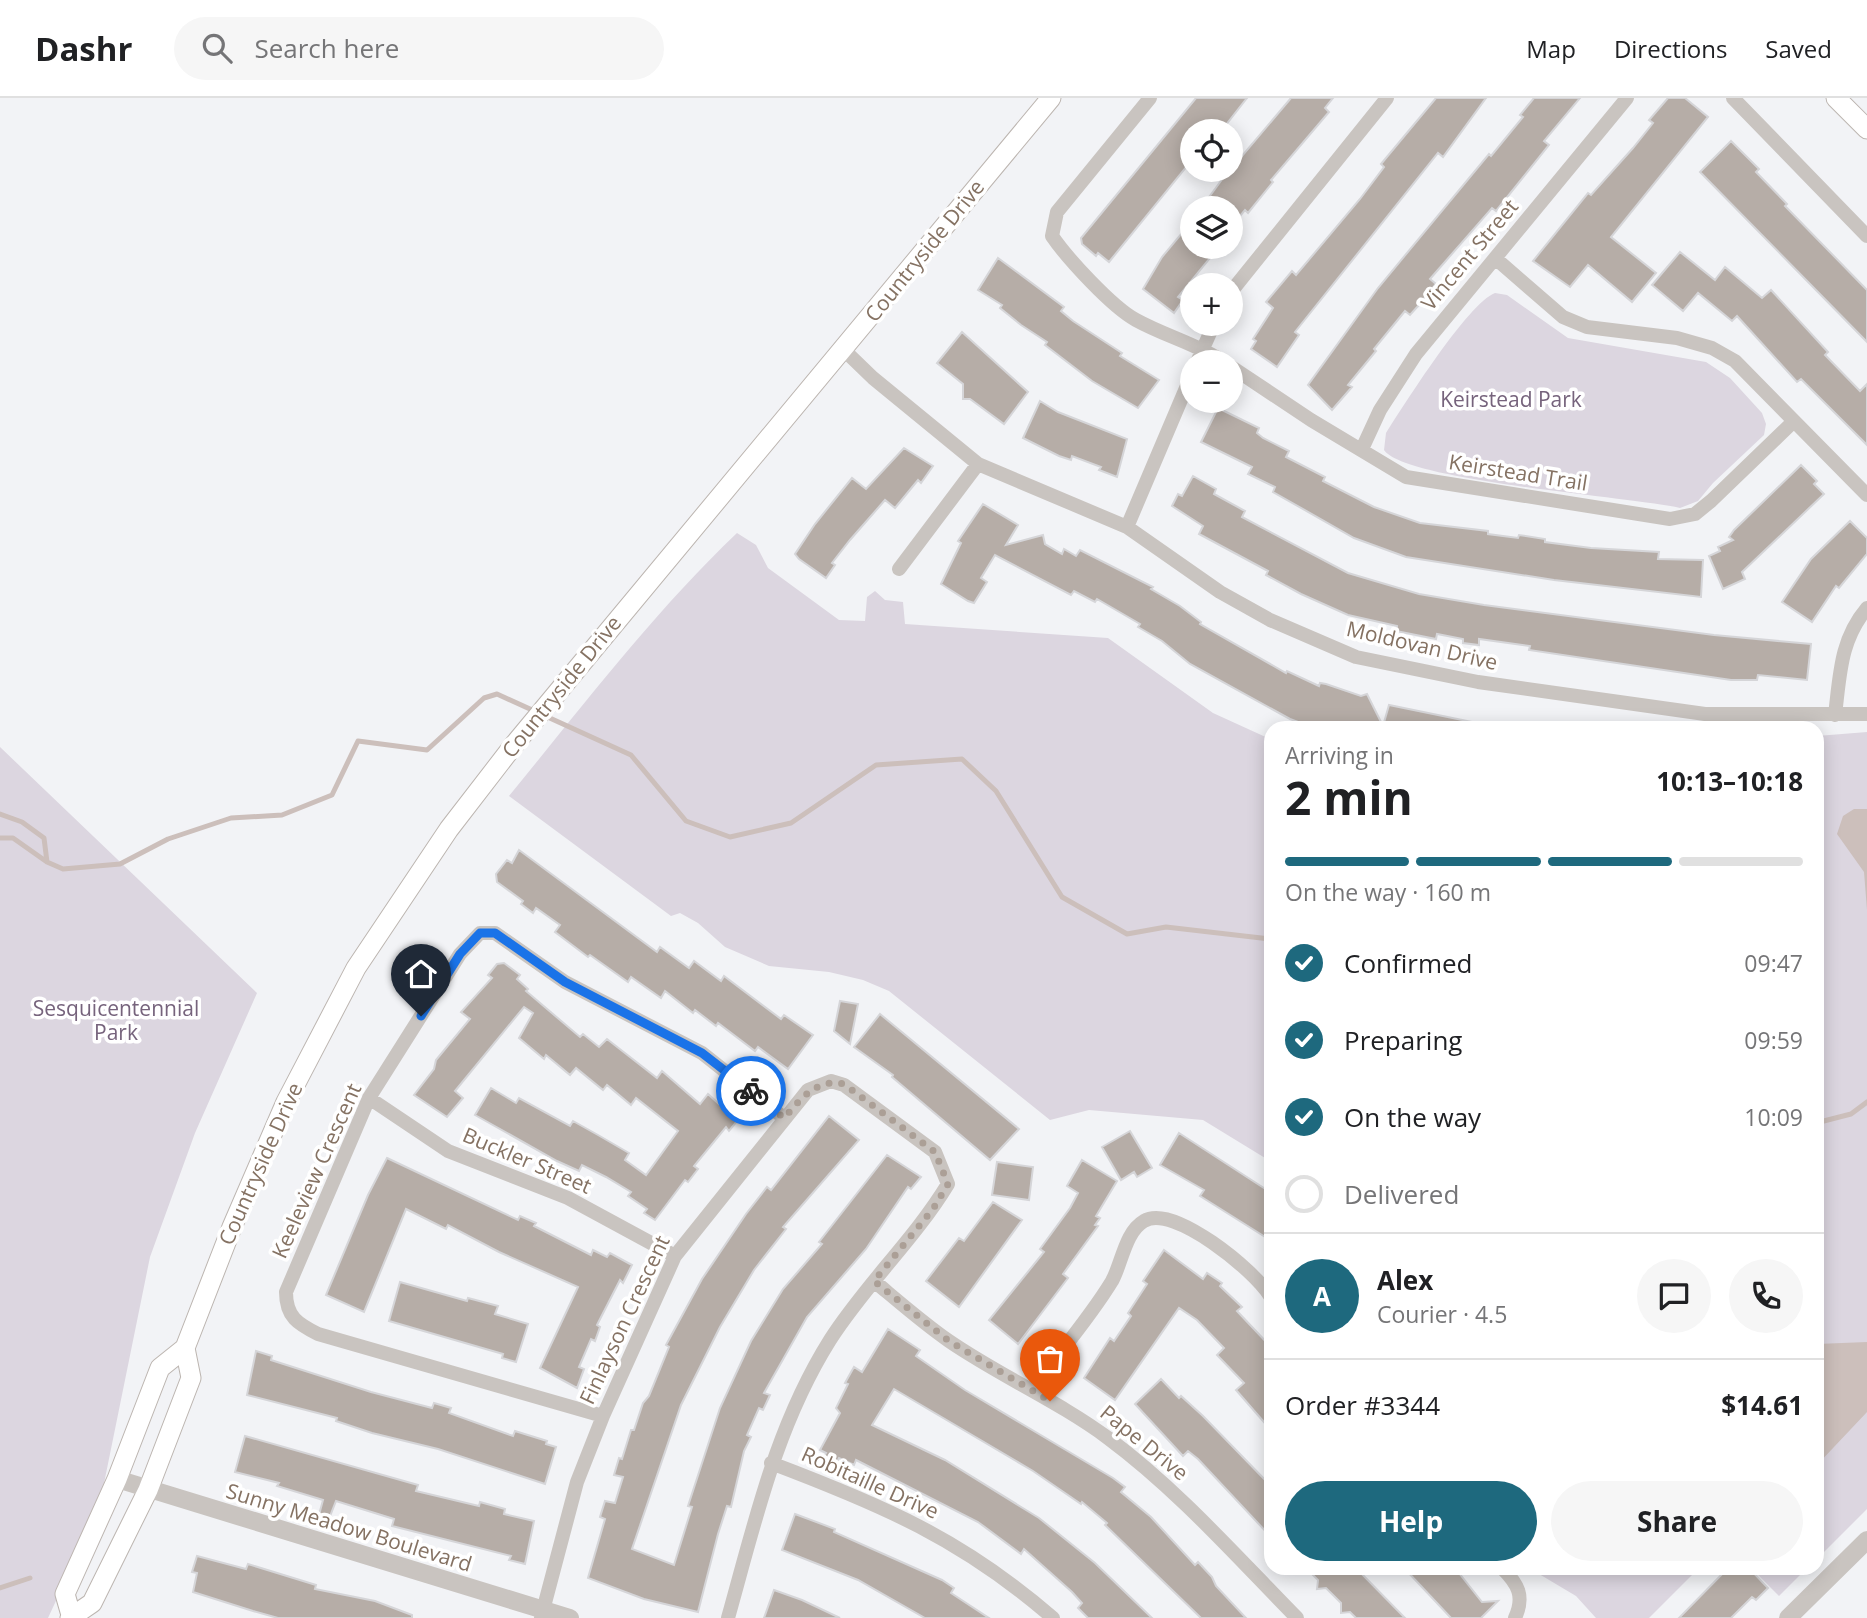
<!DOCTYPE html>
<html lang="en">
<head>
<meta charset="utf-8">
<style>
	:root { --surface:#fff; --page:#f6f6f6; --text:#202124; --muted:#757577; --line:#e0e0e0; --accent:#1e697e }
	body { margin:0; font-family:"Open Sans",sans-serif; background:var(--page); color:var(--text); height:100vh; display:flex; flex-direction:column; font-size:26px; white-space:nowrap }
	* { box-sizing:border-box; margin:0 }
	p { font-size:23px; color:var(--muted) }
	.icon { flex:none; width:38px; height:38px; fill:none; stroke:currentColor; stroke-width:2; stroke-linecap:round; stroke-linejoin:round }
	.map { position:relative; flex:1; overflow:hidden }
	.sheet { position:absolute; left:1264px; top:623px; width:560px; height:854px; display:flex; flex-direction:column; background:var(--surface); border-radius:21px; box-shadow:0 4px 18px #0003 }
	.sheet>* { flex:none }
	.controls { position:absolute; left:1180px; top:21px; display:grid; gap:14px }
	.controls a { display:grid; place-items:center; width:63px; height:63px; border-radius:50%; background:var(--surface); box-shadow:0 4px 18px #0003; font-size:35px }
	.pin { position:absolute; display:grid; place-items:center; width:60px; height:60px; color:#fff; margin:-72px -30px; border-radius:50% 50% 50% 0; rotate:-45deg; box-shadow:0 0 7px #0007 }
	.pin .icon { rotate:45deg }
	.courier { position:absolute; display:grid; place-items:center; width:70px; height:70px; margin:-35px; border:5px solid #1a73e8; border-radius:50%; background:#fff; color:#222; box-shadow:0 2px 9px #0007 }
	.summary em { font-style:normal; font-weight:700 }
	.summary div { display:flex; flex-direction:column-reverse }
	.summary { display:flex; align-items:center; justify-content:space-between; height:119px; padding:0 21px }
	h1 { font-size:46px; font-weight:700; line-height:52px }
	.bar { display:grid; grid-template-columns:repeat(4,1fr); gap:10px 7px; align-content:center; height:84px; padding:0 21px }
	.bar i { height:9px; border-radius:5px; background:var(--line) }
	.bar .active { background:var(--accent) }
	.bar p { grid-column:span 4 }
	.line { display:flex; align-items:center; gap:18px; padding:0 21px; border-top:2px solid var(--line) }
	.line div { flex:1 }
	.round { display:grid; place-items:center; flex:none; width:74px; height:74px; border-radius:37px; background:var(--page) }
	ol { padding:0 21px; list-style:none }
	li { display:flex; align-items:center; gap:21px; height:77px }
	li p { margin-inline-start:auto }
	li .icon { padding:7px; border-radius:50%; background:var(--accent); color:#fff; stroke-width:4 }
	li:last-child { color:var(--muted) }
	li i { width:38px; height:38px; border:4px solid var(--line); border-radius:50% }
	.button { display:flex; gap:14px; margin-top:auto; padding:14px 21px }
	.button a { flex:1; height:80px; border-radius:42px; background:var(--accent); color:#fff; font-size:28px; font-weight:700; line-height:80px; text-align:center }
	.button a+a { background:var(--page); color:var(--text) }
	header { display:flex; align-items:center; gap:42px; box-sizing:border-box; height:98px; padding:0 35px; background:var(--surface); border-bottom:2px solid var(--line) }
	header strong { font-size:33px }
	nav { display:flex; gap:38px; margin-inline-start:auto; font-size:24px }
	.search { width:490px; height:63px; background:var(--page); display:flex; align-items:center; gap:18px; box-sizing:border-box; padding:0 24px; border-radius:38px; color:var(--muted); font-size:26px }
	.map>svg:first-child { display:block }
	.green { fill:#dcd6e0 }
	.water { fill:#ccbfbb }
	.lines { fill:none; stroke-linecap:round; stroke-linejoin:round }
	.stream { stroke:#ccbfbb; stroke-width:5 }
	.building { fill:#b6ada7; stroke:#d5d5d8; stroke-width:2 }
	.secondary-casing { stroke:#bcb5b0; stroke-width:21 }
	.minor { stroke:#c9c4c0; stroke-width:14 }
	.tertiary { stroke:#c9c4c0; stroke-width:18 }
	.secondary { stroke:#fff; stroke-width:19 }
	.done { stroke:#ab9f96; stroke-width:7; stroke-dasharray:0 12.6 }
	.route { stroke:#1a73e8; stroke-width:9 }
	.labels { text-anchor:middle; stroke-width:7; stroke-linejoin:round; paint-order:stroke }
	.street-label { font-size:21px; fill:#857263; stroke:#fff }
	.park-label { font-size:21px; fill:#76637c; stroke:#fff }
</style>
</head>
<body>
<header>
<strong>Dashr</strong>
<div class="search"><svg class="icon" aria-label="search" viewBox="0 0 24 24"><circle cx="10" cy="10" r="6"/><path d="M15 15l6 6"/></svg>Search here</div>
<nav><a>Map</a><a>Directions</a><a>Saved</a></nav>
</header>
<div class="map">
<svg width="1867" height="1520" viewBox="0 0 1867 1520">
	<rect width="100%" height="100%" fill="#f2f3f6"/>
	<!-- green -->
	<path class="green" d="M1495,195L1507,197L1568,240L1706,264L1730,280L1762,315L1766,326L1764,337L1713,385L1698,403L1680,410C1631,399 1405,383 1384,352L1386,335C1404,307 1468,205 1495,195Z
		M737,435L756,447L768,470L839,522L865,523L867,499L875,493L885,502L903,504L905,526L1108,540L1213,615L1270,641V1063L1203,1022L1089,1012L1050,1022L889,893L863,882L829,874L769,868L725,849L698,825L680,815L671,818L509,698C582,609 653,515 737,435Z
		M1867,634V1411L1817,1461V638Z
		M0,649L257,895L195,1035L150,1159L99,1410L48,1520H0Z
		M1529,1470H1699L1649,1520H1596L1576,1498Z
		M1751,1470H1807L1779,1498Z"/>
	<!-- water -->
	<path class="water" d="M1854,711H1867V812L1864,774L1837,736L1843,718Z
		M1867,1244V1314L1817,1367V1246Z"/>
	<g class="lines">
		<!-- stream -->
		<path class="stream" d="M0,716L22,724L44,740L47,764
			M0,740H13L47,764L63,771L120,766L168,741L231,720L282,717L332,697L358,643L427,652L484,600L497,596L631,657L686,723L730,739L791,725L876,667L962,661L996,693L1062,799L1127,836L1166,829L1270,841
			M1816,1025L1851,1016L1867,1004
			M0,1490L30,1480"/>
	</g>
	<!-- building -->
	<path class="building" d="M1196,0H1247L1225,28L1222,25L1215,33H1192V62L1109,164L1098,155L1096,158L1082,146L1081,140Z
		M1291,0H1333L1325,10L1329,14L1271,82L1273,84L1248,115L1245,112L1230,130V110H1201L1240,57L1242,58Z
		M1436,0H1486L1443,59L1438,55L1295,234L1299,237L1277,269L1251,251L1256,243L1253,241L1273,210L1266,204L1292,173L1296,177L1360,101L1384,69L1381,66Z
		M1534,0H1580L1544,43L1549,47L1496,113L1492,110L1430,181L1436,186L1419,207L1410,217L1405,213L1374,251L1376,253L1348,287L1352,289L1332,312L1308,287L1378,190L1489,56L1491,58L1523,19L1520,17Z
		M1668,0H1685L1708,19L1611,139L1656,175L1632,204L1588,167L1570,189L1533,163L1588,95L1591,97L1633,50L1653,25L1649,22Z
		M1731,43L1759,71L1756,74L1787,106L1785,108L1867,192V244L1700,74Z
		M1192,123V149H1219L1178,199L1183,202L1174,215L1143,191L1162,159Z
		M1680,154L1715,182L1725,169L1762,200L1771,192L1828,254L1825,257L1860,293L1867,286V347L1801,281L1797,284L1737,218L1732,223L1698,195L1683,213L1652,187Z
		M998,160L1064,209L1061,213L1073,223L1122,255L1120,258L1159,282L1138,310L1092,283L1045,247L1047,244L1021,227L1000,210L1002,207L978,192Z
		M962,234L1028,294L1004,326L970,301H963V286L937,265Z
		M1040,303L1058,314L1127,341L1117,379L1099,372L1101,369L1072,358L1071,362L1059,358L1023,340Z
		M1218,310L1259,330L1257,335L1263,340L1289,353L1286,359L1325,379L1323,383L1374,409L1420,425L1488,433V436L1518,440L1519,437L1545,441V444L1591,450L1659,454L1658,461L1703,462L1701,499L1554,482L1406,459L1354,440L1273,394L1275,389L1248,376L1252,369L1201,344Z
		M904,350L933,368L921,385L918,382L895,410L885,402L850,442L832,465L835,467L826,480L799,461L795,456L815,426L852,380L866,391Z
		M1801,367L1817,383L1814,386L1824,396L1742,474L1745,481L1723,491L1709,458L1720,453L1718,449L1733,442L1729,439L1734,432Z
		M1193,378L1216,391L1214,396L1245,413L1242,419L1348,475L1419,496L1484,507L1714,537L1811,546L1807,582L1758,577L1757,582H1731L1529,552L1530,548L1479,541V547L1463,545V541L1437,536L1436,541L1396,533L1397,528L1348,517L1301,496L1266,477L1268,473L1199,436L1203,428L1172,408L1178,396L1182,398Z
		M983,406L1018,427L1006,447L1043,437L1045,446L1062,456L1064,451L1076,458L1080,452L1153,489L1151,491L1180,508L1201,524L1200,526L1286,575L1287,573L1319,588L1320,585L1326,586L1361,598L1367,596L1383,628L1389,607L1477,625L1476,630H1314L1290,621L1190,566L1162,543L1138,529L1140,526L1097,501L1095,504L1074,493L1071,497L995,457L981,480L987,484L974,505L968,503L941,486L961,445L958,443Z
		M1850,423L1867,440V456L1839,490L1836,488L1812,524L1782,504L1811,461Z
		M519,752L657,854L660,849L689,870L694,863L721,883L724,878L781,921L784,917L813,937L788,971L758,949L755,953L718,925L716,928L695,912L693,915L665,893L661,900L631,879L628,884L590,857L588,859L555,834L560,827L536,810L533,815L521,806L523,803L497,784L496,776L507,762L512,765Z
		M504,865L520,877L517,881L528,891L526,893L580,939L583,936L599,949L607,941L657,980L662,973L700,1006L708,996L719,1006L722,1003L737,1015L738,1022L729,1033L726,1029L694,1068L698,1071L688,1084L685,1082L655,1122L644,1115L647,1111L628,1098L631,1094L606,1079L582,1067L579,1073L557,1063L475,1017L491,990L516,1005L519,1000L570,1028L573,1023L598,1037L629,1055L625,1062L646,1077L678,1033L636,1000L631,1007L607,987L603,992L576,970L570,977L546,957L544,961L519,940L533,915L524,909L455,993L463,1000L447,1019L414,997L434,971L436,962L470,921L461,914L492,880L488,877L497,866Z
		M840,903L858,906L850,946L834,933Z
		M880,916L1019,1031L990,1062L892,979L893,977L854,949Z
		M829,1018L859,1042L783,1129L786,1131L754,1172L720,1229L681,1307L632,1451L674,1467L692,1409L688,1408L720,1310L751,1243L783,1191L822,1146L819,1144L887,1057L921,1079L911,1091L908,1089L866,1151L807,1219L764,1295L770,1297L763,1312L759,1310L747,1337L751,1339L744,1353L731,1409L727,1408L718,1436L698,1514L644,1501L588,1480L605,1421L600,1419L605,1403L615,1405L623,1379L614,1377L619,1360L622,1361L631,1332H634L643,1305L649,1298L669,1249L666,1247L702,1181L746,1116L767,1089L771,1092Z
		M1130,1033L1152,1070L1137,1079L1134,1074L1121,1082L1102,1049Z
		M1179,1035L1270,1094V1142L1200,1098L1204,1092L1160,1067Z
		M387,1060L518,1122L520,1118L536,1125L534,1128L591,1157L593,1152L607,1159L610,1155L632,1167L623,1185L620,1182L597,1227L600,1229L595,1243L591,1241L579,1269L584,1271L577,1290L540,1270L578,1189L499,1154L448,1127L446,1131L406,1111L364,1214L326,1197L368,1097Z
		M1082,1062L1117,1083L1096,1118L1100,1120L1095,1127L1098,1128L1063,1176L1068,1180L1018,1246L989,1222L1044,1154L1040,1151L1070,1110L1078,1095L1067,1088Z
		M997,1064L1033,1069L1029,1102L992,1097Z
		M993,1104L1022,1122L959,1209L926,1183L959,1140L964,1143Z
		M1164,1152L1203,1181L1207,1175L1222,1185L1220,1188L1242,1209L1237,1213L1270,1248V1331L1236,1292L1244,1285L1217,1257L1224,1250L1197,1222L1179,1210L1115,1302L1084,1280L1110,1240L1114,1243L1131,1218L1128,1215L1147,1186L1143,1183Z
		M400,1184L467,1203L468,1200L498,1208L495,1216L528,1226L516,1264L502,1260L503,1256L389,1223Z
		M888,1231L920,1252L916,1258L965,1292L1113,1380L1125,1389L1121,1394L1151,1419L1195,1467L1198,1464L1212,1479L1216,1488L1246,1520H1201L1105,1427L1107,1425L1082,1404L1081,1406L1033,1373L894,1291L872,1327L945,1362L1039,1420L1095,1465L1152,1520H1088L1078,1510L1082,1505L1072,1494L1024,1451L1021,1456L978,1424L856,1362L854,1367L839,1360L837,1364L824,1358L826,1355L820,1352L840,1315L836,1310L848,1286L845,1285L854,1269L862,1274Z
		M256,1253L272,1258L271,1262L371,1294L432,1310L434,1305L451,1310L449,1315L513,1338L515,1333L547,1343L546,1346L556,1349L545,1386L438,1351L372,1335L336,1323L337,1320L247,1297Z
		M1161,1281L1179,1300L1181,1298L1203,1318L1270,1387V1438L1198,1361L1188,1353L1183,1358L1135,1306Z
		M245,1338L418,1387L416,1393L479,1408L480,1404L505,1411L504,1416L534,1423L525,1466L509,1462L511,1458L392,1428L394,1421L336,1403L325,1431L316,1428L323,1402L277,1388L279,1385L235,1374Z
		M795,1416L835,1431L834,1434L942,1482L954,1490L951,1495L989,1520H925L858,1482L782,1452Z
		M197,1458L246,1471L248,1466L316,1487L315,1491L375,1503L412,1517V1520H278L253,1513L193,1494L197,1475L192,1474Z
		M1306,1470H1356L1405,1520H1356L1350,1514L1341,1515V1505L1326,1490L1317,1491L1318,1482Z
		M1404,1470H1455L1482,1504L1498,1503L1481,1520H1451Z
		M1728,1470H1749L1768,1490L1756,1502L1752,1499L1731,1520H1679Z
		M774,1492L802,1502L840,1520H764Z"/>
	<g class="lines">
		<!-- secondary casing -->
		<g class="secondary-casing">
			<path id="secondary" d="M1836,0L1867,31
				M71,1517L65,1496L117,1381L160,1270L185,1250L232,1129L286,1004L356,870L449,731L513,648L1051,0
				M70,1520L92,1505L148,1392L191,1280L185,1250"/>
		</g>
		<!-- minor -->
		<path class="minor" d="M1150,0L1057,114L1052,138C1067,160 1112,209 1136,222C1165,238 1197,246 1224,264
			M1733,0L1867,138
			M1495,160L1563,219L1587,229L1677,240L1712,250L1735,263L1867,397
			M1230,195L1387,0
			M844,252L873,280L978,366L1127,429L1220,494L1270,522L1356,559L1478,584L1705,616H1867
			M1197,264L1214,226
			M1230,268L1311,322L1406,379L1670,421L1695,416L1711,403L1794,323
			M1362,351L1380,312L1416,256L1627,0
			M1127,429L1192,276
			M899,471L978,366
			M1835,617C1840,577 1840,542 1867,510
			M369,1000L448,1053L568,1100L675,1158
			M874,1183C898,1203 923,1225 949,1243C1000,1278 1058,1303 1108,1340C1178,1392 1236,1458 1297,1520
			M1032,1291C1058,1256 1089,1221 1112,1183C1122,1165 1125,1134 1144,1123C1173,1105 1255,1173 1270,1198
			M603,1318L318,1236C298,1226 286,1219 286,1194L369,1000L460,856L480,835H495L565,884L702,955L784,1020
			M771,1365C882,1407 962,1441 1053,1520
			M1502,1470C1518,1486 1525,1498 1515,1520
			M541,1520L577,1384L603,1318L675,1158L808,992L831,983L844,987L935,1054L948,1086C914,1142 865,1187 830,1242C776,1328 755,1424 728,1520"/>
		<!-- tertiary -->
		<path class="tertiary" d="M117,1381L570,1520
			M1788,1520L1867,1442"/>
		<!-- secondary -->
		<use href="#secondary" class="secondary"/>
	</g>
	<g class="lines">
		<!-- done -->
		<path class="done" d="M751,993L784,1020C801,1001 816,980 844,986L935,1054L948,1086L933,1111L874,1183L949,1243L1050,1303"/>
		<!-- route -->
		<path class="route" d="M421,918L460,856L480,835H495L565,884L702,955L751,993"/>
	</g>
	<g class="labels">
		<!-- street labels -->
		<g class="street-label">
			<text transform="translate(925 153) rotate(-51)" y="7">Countryside Drive</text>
			<text transform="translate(1470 157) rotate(-50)" y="7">Vincent Street</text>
			<text transform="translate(1518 375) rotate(9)" y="7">Keirstead Trail</text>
			<text transform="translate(1422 548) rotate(13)" y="7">Moldovan Drive</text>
			<text transform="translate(562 589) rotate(-51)" y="7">Countryside Drive</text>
			<text transform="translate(527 1063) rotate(23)" y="7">Buckler Street</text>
			<text transform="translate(261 1066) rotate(-66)" y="7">Countryside Drive</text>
			<text transform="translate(317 1073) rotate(-66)" y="7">Keeleview Crescent</text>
			<text transform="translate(625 1222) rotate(-65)" y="7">Finlayson Crescent</text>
			<text transform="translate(1144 1345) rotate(39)" y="7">Pape Drive</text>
			<text transform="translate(870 1385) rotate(24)" y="7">Robitaille Drive</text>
			<text transform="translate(349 1430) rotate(17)" y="7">Sunny Meadow Boulevard</text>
		</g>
		<!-- park labels -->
		<g class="park-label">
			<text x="1511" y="309">Keirstead Park</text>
			<text x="116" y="918">Sesquicentennial<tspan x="116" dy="24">Park</tspan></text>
		</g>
	</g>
</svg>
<div class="controls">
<a><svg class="icon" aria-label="locate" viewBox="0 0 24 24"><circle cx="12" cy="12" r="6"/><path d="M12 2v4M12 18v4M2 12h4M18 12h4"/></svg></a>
<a><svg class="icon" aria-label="layers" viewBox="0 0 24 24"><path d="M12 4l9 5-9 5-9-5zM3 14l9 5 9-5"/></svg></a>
<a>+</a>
<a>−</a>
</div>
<div class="pin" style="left:1050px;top:1303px;background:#ea580c"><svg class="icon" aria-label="bag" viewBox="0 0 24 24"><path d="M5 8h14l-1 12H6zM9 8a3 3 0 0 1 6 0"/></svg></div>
<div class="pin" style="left:421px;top:918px;background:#1f2937"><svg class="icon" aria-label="home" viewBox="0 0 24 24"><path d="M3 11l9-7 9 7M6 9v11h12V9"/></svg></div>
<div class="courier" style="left:751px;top:993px"><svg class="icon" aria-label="bike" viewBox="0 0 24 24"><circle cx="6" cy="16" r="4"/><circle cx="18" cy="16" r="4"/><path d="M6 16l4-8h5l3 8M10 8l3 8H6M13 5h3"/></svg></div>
<section class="sheet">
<div class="summary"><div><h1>2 min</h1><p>Arriving in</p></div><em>10:13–10:18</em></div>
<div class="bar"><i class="active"></i><i class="active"></i><i class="active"></i><i></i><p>On the way · 160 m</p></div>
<ol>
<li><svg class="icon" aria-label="check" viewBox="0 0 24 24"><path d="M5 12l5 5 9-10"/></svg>Confirmed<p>09:47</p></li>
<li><svg class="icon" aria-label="check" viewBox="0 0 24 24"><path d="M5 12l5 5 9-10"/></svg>Preparing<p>09:59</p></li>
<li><svg class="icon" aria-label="check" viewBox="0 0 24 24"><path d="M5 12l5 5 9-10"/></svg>On the way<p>10:09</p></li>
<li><i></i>Delivered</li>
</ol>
<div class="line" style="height:126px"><b class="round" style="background:var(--accent);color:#fff">A</b><div><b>Alex</b><p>Courier · 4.5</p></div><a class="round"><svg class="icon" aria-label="chat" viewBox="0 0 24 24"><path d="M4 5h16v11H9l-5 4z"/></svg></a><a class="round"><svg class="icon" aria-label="phone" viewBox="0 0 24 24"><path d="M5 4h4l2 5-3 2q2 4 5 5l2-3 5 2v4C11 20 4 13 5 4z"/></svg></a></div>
<div class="line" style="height:91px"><div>Order #3344</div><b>$14.61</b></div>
<div class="button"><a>Help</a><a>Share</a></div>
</section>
</div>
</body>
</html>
